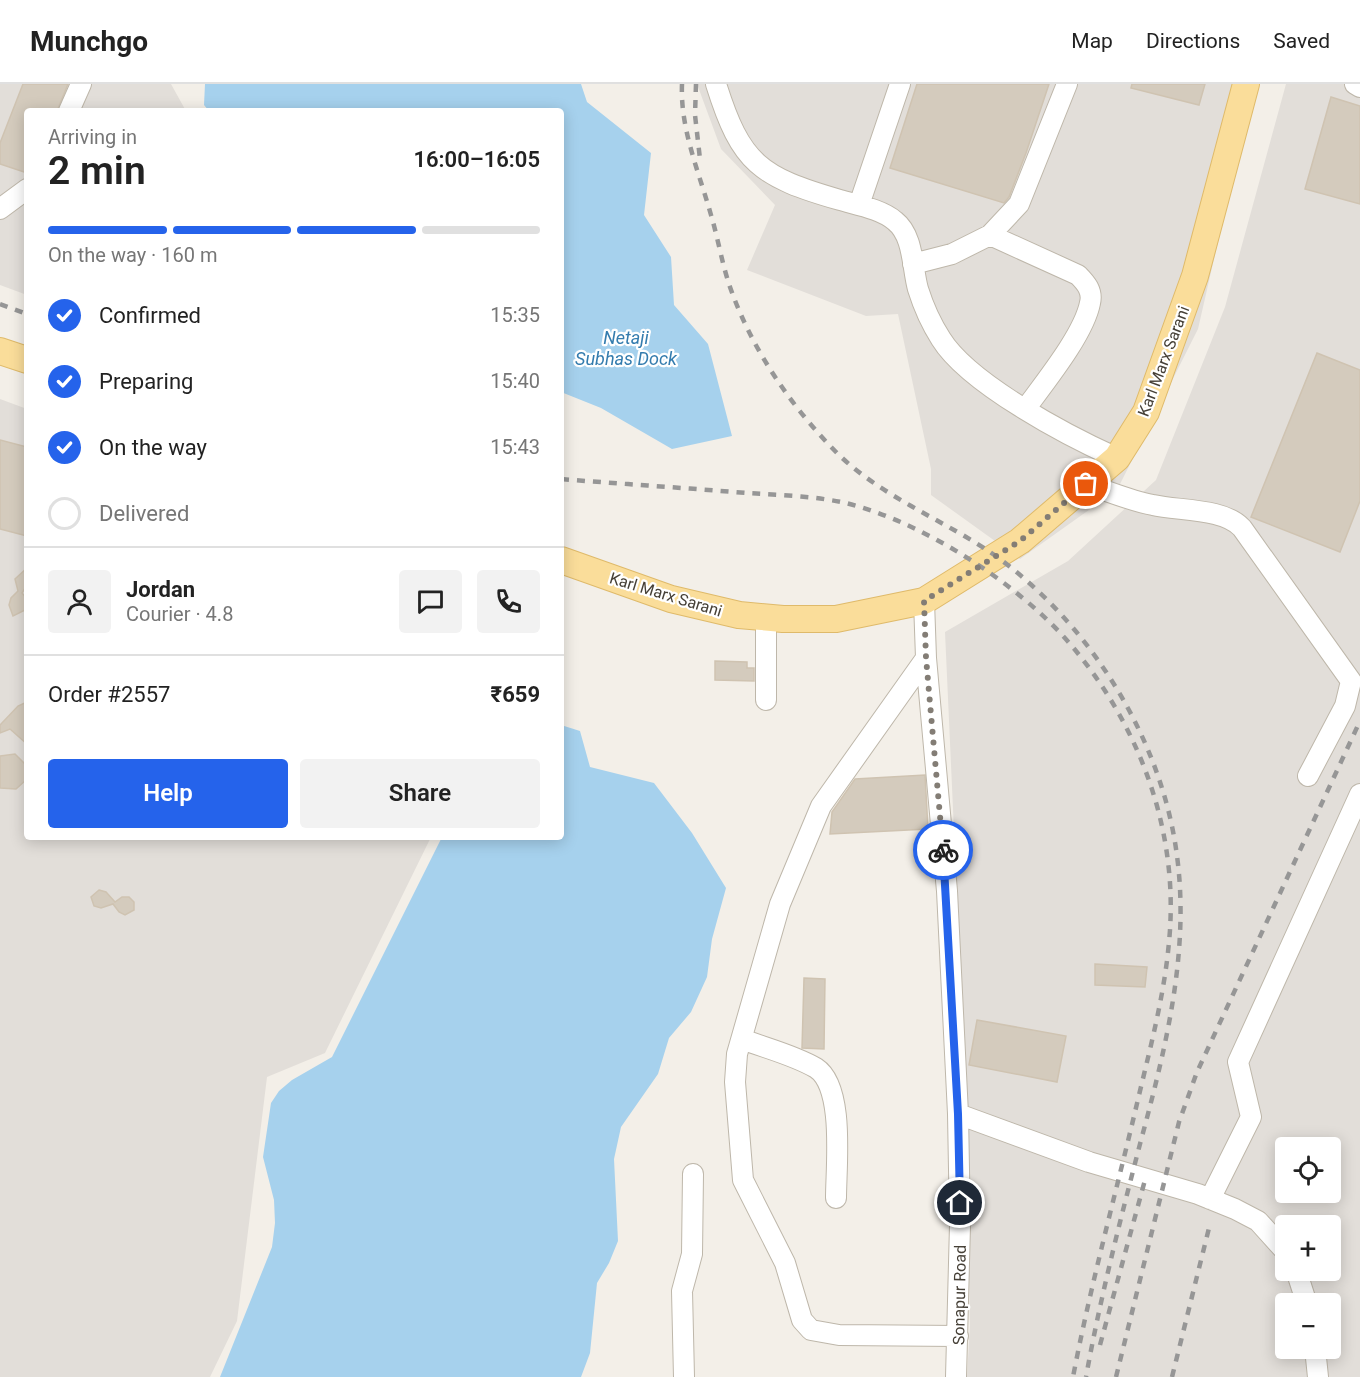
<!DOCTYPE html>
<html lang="en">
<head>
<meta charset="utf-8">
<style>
	:root { --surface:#fff; --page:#f2f2f2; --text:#222; --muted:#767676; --line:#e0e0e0; --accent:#2563eb }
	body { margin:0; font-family:Roboto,sans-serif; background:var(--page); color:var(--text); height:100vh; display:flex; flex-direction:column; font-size:22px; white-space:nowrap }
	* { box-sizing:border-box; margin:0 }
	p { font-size:20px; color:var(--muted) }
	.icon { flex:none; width:33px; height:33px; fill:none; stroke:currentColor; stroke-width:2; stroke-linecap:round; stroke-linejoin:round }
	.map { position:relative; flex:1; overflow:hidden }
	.panel { position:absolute; left:24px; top:24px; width:540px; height:732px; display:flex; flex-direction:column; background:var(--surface); border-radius:6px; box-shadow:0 3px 15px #0003 }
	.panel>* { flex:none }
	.fabs { position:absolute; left:1275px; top:1053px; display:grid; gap:12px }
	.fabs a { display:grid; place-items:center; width:66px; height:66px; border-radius:6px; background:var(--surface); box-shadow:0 3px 15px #0003; font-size:30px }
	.pin { position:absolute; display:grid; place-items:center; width:51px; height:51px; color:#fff; margin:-26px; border:3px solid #fff; border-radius:50%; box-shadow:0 2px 6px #0007 }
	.courier { position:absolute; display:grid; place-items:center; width:60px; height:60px; margin:-30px; border:4px solid #2563eb; border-radius:50%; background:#fff; color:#222; box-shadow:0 2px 8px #0007 }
	.overview em { font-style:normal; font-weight:600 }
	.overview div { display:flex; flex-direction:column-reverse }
	.overview { display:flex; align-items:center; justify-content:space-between; height:102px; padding:0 24px }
	h1 { font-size:39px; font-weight:600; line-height:45px }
	.bar { display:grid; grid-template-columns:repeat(4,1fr); gap:9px 6px; align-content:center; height:72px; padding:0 24px }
	.bar i { height:8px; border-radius:4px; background:var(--line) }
	.bar .current { background:var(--accent) }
	.bar p { grid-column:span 4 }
	.line { display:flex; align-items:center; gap:15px; padding:0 24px; border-top:2px solid var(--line) }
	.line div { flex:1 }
	.round { display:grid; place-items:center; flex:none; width:63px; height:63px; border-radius:6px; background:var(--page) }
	ol { padding:0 24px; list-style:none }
	li { display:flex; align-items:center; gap:18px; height:66px }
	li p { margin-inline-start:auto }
	li .icon { padding:6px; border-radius:50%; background:var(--accent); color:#fff; stroke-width:4 }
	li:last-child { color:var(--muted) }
	li i { width:33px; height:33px; border:3px solid var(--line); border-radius:50% }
	.primary-button { display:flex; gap:12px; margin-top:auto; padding:12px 24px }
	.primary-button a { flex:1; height:69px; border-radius:6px; background:var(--accent); color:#fff; font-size:24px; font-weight:600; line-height:69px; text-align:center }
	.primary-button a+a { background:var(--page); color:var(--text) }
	header { display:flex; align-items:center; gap:36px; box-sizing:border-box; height:84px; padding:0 30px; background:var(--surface); border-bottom:2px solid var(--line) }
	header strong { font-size:28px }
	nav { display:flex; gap:33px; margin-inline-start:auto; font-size:21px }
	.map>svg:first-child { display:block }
	.industrial { fill:#e2ded9; fill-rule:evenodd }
	.water { fill:#a6d1ed }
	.building { fill:#d4cbbd; stroke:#cfc3b1; stroke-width:1.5 }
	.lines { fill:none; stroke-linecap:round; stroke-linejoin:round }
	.minor-casing { stroke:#beb7aa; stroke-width:22 }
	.major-casing { stroke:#dfba6a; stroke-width:28 }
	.minor { stroke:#fff; stroke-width:20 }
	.major { stroke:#fadd9a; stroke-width:26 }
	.rail { stroke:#969696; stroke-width:4.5; stroke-dasharray:8 8; stroke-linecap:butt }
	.done { stroke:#837d75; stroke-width:6; stroke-dasharray:0 10.8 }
	.route { stroke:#2563eb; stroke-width:8 }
	.labels { text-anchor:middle; stroke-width:4.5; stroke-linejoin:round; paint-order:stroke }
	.street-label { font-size:16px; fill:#464037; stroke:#fff }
	.water-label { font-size:18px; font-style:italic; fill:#347cae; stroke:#fff }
</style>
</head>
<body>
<header>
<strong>Munchgo</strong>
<nav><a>Map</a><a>Directions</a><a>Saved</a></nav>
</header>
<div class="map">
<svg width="1360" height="1293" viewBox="0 0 1360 1293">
	<rect width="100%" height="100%" fill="#f3efe8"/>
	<!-- industrial -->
	<path class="industrial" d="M0,0H171L186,27H27V211L0,201Z
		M697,0H1254L1198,245L1117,406L1020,475L931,411V385L898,230L866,232L747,186L775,121L721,65Z
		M1286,0H1360V1293H967L970,1242L965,990L945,548L1068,477L1156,396L1225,223ZM1286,1064H1330V1108H1286ZM1286,1142H1330V1186H1286ZM1286,1220H1330V1264H1286Z
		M0,315L27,325V753H431L325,969L267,993L237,1237L210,1293H0Z"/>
	<!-- water -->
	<path class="water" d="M205,0H581L587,18L651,69L644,131L671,173L674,221L708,260L732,352L672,365L601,324L561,308V27H209L204,21Z
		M561,641L580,647L590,683L654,699L692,749L726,804L712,855L707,893L691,928L669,954L658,990L621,1043L614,1075L618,1157L609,1179L597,1199L590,1269L581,1293H220L272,1163L275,1139L274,1116L263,1073L271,1019L279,1007L292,996L332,973L442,753H561Z"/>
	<!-- building -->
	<path class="building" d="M23,0H68L57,27H27V89L0,80V59Z
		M917,0H1049L1026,69L1009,113L1004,119L890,84Z
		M1132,0H1205L1199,21L1131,4Z
		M1331,13L1360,22V120L1305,105Z
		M1317,269L1360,286V417L1340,468L1251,433Z
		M0,356L27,363V452L0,445Z
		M27,484V501L22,509L27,515V525L13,532L9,521L11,514L18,507L15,495Z
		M715,577L747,578V584H754V597L715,596Z
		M27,618V660L10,645L0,649V641L18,622Z
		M15,670L27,682L26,696L16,705L0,704V672Z
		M925,691L928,745L830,750L832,728L855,695Z
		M99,806L106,808L115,818L122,813H129L134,818V826L125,831L119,828L113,820L101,824L94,822L91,813Z
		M1095,880L1147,883L1145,903L1095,901Z
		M804,894L825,895L824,965L802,964Z
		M977,936L1066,952L1057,998L969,981Z"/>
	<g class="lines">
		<!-- minor casing -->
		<g class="minor-casing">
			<path id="minor" d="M716,0C741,80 760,93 840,116C857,121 881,125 895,137C914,152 912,184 918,205C923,221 932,241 941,255C969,300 1068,352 1117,374
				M1355,0L1360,3
				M69,27L81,0
				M859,121L900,0
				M0,125L27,105
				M990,151L1078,191C1086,199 1093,207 1090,219C1084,250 1045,298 1026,324
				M913,180L952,170L990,151L1019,120L1067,0
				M1086,400C1108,407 1131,417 1153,421C1179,427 1224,424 1242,444L1351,597L1345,622L1308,692
				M924,517L926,574L947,807L958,1030L960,1141L956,1293
				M766,534V616
				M926,574L821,722L780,820L737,970L735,998L743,1096L785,1179L802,1236L811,1246L839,1251L958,1252
				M742,955C765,964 794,971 816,984C845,1003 836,1082 836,1114
				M958,1030L1089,1078L1198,1110L1235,1125L1258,1137L1286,1168
				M1210,1115L1251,1033L1238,978L1360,710
				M1296,1186L1307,1220
				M1315,1264L1318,1293
				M684,1293L682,1207L692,1170L693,1090"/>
		</g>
		<!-- major casing -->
		<g class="major-casing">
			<path id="major" d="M0,267L27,276
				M561,476L671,515L739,531L783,535H836L924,517L1020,457L1117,374L1146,328L1195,192L1246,0"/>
		</g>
		<!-- minor -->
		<use href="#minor" class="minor"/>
		<!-- major -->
		<use href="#major" class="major"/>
		<!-- rail -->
		<path class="rail" d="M682,0C680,45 699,88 711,131C718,154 722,180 730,203C752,266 792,324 839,371C883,413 941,435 990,468C1088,536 1162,654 1177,772C1190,869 1165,967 1140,1060C1120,1137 1100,1215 1086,1293
			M696,0L695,31L700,75
			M0,220L27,230
			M561,395C623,400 685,404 747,409C779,411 814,412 846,419C922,438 1012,496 1064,553C1138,636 1180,746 1169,858C1164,915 1148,972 1135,1028C1114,1116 1090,1204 1073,1293
			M1100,1261L1145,1096
			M1116,1293L1179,1038L1197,988L1360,637
			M1172,1293L1210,1140"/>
	</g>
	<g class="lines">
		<!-- done -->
		<path class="done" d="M943,766L926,574L924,517L1020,457L1086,400"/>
		<!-- route -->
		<path class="route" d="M943,766L958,1030L960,1119"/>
	</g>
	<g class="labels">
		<!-- street labels -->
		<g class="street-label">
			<text transform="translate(1163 277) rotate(-69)" y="6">Karl Marx Sarani</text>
			<text transform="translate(666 510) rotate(17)" y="6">Karl Marx Sarani</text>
			<text transform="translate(959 1211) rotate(-89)" y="6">Sonapur Road</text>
		</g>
		<!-- water labels -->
		<g class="water-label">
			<text x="626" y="260">Netaji<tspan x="626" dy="21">Subhas Dock</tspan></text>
		</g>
	</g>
</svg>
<div class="fabs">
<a><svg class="icon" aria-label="locate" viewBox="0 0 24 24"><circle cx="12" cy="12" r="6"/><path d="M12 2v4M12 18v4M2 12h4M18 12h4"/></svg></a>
<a>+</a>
<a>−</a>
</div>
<div class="pin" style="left:1086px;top:400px;background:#ea580c"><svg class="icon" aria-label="bag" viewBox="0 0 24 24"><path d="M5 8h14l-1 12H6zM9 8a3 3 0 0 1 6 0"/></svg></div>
<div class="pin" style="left:960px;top:1119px;background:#1f2937"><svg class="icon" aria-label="home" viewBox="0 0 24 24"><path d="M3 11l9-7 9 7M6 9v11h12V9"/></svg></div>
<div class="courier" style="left:943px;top:766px"><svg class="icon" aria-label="bike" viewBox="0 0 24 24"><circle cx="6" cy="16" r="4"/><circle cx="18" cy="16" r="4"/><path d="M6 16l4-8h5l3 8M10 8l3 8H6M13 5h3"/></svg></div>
<section class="panel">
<div class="overview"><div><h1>2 min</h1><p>Arriving in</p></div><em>16:00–16:05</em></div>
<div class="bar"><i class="current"></i><i class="current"></i><i class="current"></i><i></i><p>On the way · 160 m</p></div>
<ol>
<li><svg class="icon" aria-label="check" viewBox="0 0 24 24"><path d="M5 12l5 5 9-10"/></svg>Confirmed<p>15:35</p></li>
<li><svg class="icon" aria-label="check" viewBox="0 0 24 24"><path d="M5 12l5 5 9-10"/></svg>Preparing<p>15:40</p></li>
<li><svg class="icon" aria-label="check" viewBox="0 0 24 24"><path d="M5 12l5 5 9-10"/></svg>On the way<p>15:43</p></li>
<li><i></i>Delivered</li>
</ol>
<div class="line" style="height:108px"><a class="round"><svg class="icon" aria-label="person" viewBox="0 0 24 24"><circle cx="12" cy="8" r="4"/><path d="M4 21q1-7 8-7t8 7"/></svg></a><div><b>Jordan</b><p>Courier · 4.8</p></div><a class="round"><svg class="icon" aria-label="chat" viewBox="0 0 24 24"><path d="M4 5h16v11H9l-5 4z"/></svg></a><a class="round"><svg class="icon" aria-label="phone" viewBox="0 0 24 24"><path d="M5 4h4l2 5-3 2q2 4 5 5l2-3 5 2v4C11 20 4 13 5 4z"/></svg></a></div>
<div class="line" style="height:78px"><div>Order #2557</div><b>₹659</b></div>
<div class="primary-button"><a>Help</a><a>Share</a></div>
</section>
</div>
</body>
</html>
